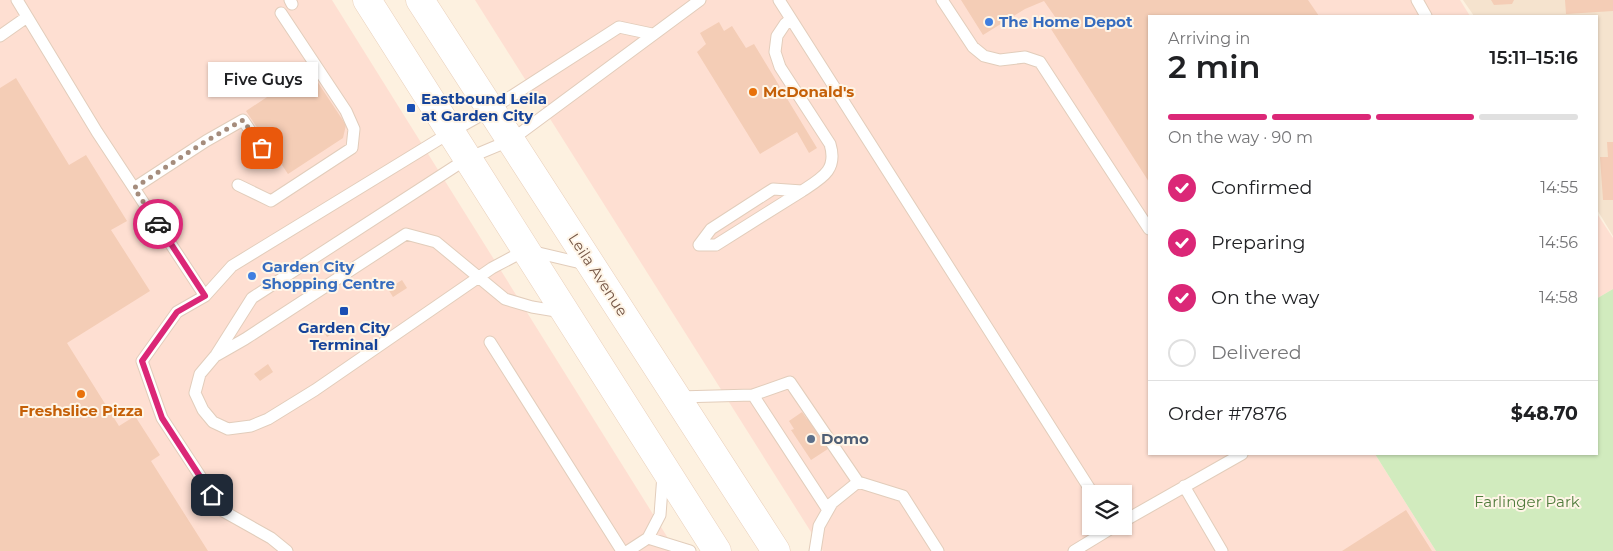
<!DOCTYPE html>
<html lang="en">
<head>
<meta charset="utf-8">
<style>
	:root { --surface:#fff; --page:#f2f2f2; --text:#202124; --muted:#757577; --line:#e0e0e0; --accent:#db2777 }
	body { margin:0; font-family:Montserrat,sans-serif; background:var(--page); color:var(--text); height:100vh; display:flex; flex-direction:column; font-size:19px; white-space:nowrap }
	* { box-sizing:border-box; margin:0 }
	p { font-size:16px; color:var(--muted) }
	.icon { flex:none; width:28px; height:28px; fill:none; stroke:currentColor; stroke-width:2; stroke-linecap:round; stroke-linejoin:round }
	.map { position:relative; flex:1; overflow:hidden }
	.side { position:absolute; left:1148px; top:15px; width:450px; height:440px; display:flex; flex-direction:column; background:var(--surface); border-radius:0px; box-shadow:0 1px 4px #0004 }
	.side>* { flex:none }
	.tools { position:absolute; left:1082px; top:485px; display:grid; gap:10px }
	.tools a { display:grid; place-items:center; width:50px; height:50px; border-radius:0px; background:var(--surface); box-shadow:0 1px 4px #0004; font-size:25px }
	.pin { position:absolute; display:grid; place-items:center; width:42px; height:42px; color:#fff; margin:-21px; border-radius:10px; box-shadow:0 2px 8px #0006 }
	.courier { position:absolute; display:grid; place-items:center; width:50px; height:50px; margin:-25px; border:4px solid #db2777; border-radius:50%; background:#fff; color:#222; box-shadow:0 1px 6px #0007 }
	.bubble { position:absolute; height:35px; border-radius:0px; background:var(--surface); box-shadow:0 1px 4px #0004; font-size:16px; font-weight:600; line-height:35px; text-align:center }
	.overview em { font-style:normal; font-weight:600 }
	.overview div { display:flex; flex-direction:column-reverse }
	.overview { display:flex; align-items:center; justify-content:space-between; height:85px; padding:0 20px }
	h1 { font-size:32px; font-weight:600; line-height:38px }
	.bar { display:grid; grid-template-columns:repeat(4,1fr); gap:8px 5px; align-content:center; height:60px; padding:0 20px }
	.bar i { height:6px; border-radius:4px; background:var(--line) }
	.bar .active { background:var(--accent) }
	.bar p { grid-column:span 4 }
	.line { display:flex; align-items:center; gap:12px; padding:0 20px; border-top:1px solid var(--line) }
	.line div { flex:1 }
	ol { padding:0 20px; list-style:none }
	li { display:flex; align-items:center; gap:15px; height:55px }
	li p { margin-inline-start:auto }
	li .icon { padding:5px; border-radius:50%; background:var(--accent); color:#fff; stroke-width:4 }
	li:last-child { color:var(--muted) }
	li i { width:28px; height:28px; border:2px solid var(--line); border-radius:50% }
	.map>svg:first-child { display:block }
	.residential { fill:#f5e3ce }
	.commercial { fill:#fedfd2; fill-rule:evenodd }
	.green { fill:#d1ebbe }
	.building { fill:#f4cdb6 }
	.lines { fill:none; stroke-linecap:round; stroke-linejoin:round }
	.service-casing { stroke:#e2cdbb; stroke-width:13 }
	.secondary-casing { stroke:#e9d0bb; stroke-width:29 }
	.service { stroke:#fff; stroke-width:11 }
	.secondary { stroke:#fff; stroke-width:28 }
	.done { stroke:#a58c7c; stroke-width:5; stroke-dasharray:0 9 }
	.route { stroke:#db2777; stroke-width:6 }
	.shop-dot { fill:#3f7fe0; stroke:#fff5e7; stroke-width:2 }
	.food-dot { fill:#e8710a; stroke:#fff5e7; stroke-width:2 }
	.transit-dot { fill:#1a4fb4; stroke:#fff5e7; stroke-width:2 }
	.service-dot { fill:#5c6f8a; stroke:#fff5e7; stroke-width:2 }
	.labels { text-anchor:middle; stroke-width:4; stroke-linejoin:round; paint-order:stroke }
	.shop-label { font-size:15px; font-weight:bold; fill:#366cbe; stroke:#fff5e7; text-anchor:start }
	.food-label { font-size:15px; font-weight:bold; fill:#c56008; stroke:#fff5e7; text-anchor:start }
	.transit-label { font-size:15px; font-weight:bold; fill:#164399; stroke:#fff5e7; text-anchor:start }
	.street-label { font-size:15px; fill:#755646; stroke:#fff5e7 }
	.service-label { font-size:15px; font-weight:bold; fill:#4e5e75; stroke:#fff5e7; text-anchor:start }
	.park-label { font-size:15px; fill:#517c3d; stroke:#fff5e7 }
</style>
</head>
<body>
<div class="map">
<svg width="1613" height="551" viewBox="0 0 1613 551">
	<rect width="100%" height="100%" fill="#fdf1e0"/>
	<!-- residential -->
	<path class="residential" d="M1463,0H1613V236L1596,208V16H1474Z"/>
	<!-- commercial -->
	<path class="commercial" d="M0,0H332L676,551H0Z
		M475,0H1460L1470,16H1149V454H1375L1436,551H823ZM1091,494H1124V526H1091Z
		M1596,212L1613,238V289L1596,299Z"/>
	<!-- green -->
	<path class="green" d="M1613,289V551H1436L1375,454H1596V299Z"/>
	<!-- building -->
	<path class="building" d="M961,0H1308L1319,16H1149V182L1051,29L1058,21L1044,1L1025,9L983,35Z
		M1491,0H1514L1512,4L1494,5Z
		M1565,0H1613V11L1566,14Z
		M719,22L724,31L732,26L746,48L754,44L817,148L809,153L797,132L760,154L697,52L706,44L700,33Z
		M309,69L346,125L343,138L288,174L246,111Z
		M16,78L69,165L86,155L127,221L111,230L150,291L67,343L119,426L135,416L160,455L151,461L208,551H0V88Z
		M1607,142H1613V200H1603L1600,157H1608Z
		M402,280L407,288L393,297L388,289Z
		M335,325L338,330L327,337L324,332Z
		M268,364L273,372L260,381L254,374Z
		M802,412L807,419L811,417L831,447L811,460L791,430L794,429L789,421Z
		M1406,510L1432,551H1342Z"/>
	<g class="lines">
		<!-- service casing -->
		<g class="service-casing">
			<path id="service" d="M17,0L97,132L205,296
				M290,0L292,4
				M779,0L1093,494
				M942,0L973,47L984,56L1000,60L1025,57L1040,62L1149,229
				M1417,0L1426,16
				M0,36L27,17
				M238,185L271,201L352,148L354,129L346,111L281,13
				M134,188L206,141L243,120L271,162
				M699,245L711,229L773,189L802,191C822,178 838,170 830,144L780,67L775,52L777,36L785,24L791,19
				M699,245H716L802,191
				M585,264L526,250L492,268L315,390L268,419L251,426L228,429L213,422L203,410L195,393L200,374L216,355L252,298L468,158L511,140L700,0
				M490,342L622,551
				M217,355L245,339L406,234L436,242L505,299L532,307L562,312
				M753,395L828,510
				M678,397L753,395L790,382L858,482L903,496L938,551
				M1184,486L1222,551
				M1124,521L1242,454
				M648,538L690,551
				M287,551L271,538L223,511L162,418L142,361L177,312L205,296L232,266L451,132L490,110L619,27L652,34
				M628,551L648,538L660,515L663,475
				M815,551L819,526L832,503L858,482
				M1074,551L1115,526"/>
		</g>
		<!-- secondary casing -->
		<g class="secondary-casing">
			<path id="secondary" d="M367,0L717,551
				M420,0L776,551"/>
		</g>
		<!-- service -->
		<use href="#service" class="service"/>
		<!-- secondary -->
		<use href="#secondary" class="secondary"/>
	</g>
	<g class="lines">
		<!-- done -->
		<path class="done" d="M158,224L134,188L206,141L243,120L262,148"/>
		<!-- route -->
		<path class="route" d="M158,224L205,296L177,312L142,361L162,418L212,495"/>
	</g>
	<!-- markers -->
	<g class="shop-dot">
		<circle cx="989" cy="22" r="5"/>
		<circle cx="252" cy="276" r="5"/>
	</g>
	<g class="food-dot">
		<circle cx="753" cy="92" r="5"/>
		<circle cx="81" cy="394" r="5"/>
	</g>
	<g class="transit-dot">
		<rect x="406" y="103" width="10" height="10" rx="2.5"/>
		<rect x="339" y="306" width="10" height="10" rx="2.5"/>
	</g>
	<circle class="service-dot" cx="811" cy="439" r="5"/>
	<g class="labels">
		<!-- shop labels -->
		<g class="shop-label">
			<text x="999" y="27">The Home Depot</text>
			<text x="262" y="272">Garden City<tspan x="262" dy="17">Shopping Centre</tspan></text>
		</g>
		<!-- food labels -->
		<g class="food-label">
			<text x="763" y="97">McDonald's</text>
			<text x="81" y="416" text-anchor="middle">Freshslice Pizza</text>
		</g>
		<!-- transit labels -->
		<g class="transit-label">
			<text x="421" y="104">Eastbound Leila<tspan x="421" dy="17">at Garden City</tspan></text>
			<text x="344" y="333" text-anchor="middle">Garden City<tspan x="344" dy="17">Terminal</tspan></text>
		</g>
		<!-- street labels -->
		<g class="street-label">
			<text transform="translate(598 275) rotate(57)" y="5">Leila Avenue</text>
		</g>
		<!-- service labels -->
		<g class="service-label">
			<text x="821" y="444">Domo</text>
		</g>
		<!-- park labels -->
		<g class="park-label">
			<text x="1527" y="507">Farlinger Park</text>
		</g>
	</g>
</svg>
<div class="tools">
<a><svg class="icon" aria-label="layers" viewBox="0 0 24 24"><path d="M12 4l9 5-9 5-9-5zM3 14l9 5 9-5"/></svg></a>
</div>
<div class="pin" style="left:262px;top:148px;background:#ea580c"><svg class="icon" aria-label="bag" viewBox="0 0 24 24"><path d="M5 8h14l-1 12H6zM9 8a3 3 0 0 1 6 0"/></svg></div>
<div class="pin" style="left:212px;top:495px;background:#1f2937"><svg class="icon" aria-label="home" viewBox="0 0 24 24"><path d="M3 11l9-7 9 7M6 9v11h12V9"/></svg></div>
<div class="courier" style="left:158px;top:224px"><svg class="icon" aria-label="car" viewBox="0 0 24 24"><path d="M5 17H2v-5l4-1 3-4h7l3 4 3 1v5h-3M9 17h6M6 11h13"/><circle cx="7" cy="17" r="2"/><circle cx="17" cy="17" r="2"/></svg></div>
<div class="bubble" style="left:208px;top:62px;width:110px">Five Guys</div>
<section class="side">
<div class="overview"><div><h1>2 min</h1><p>Arriving in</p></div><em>15:11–15:16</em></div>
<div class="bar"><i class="active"></i><i class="active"></i><i class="active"></i><i></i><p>On the way · 90 m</p></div>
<ol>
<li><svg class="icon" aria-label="check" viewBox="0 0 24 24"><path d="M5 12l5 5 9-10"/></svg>Confirmed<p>14:55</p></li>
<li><svg class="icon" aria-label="check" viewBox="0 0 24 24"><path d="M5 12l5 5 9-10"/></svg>Preparing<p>14:56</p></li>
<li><svg class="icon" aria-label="check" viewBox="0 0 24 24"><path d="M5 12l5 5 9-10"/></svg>On the way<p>14:58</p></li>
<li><i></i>Delivered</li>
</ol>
<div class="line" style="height:65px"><div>Order #7876</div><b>$48.70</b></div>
</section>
</div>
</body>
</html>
